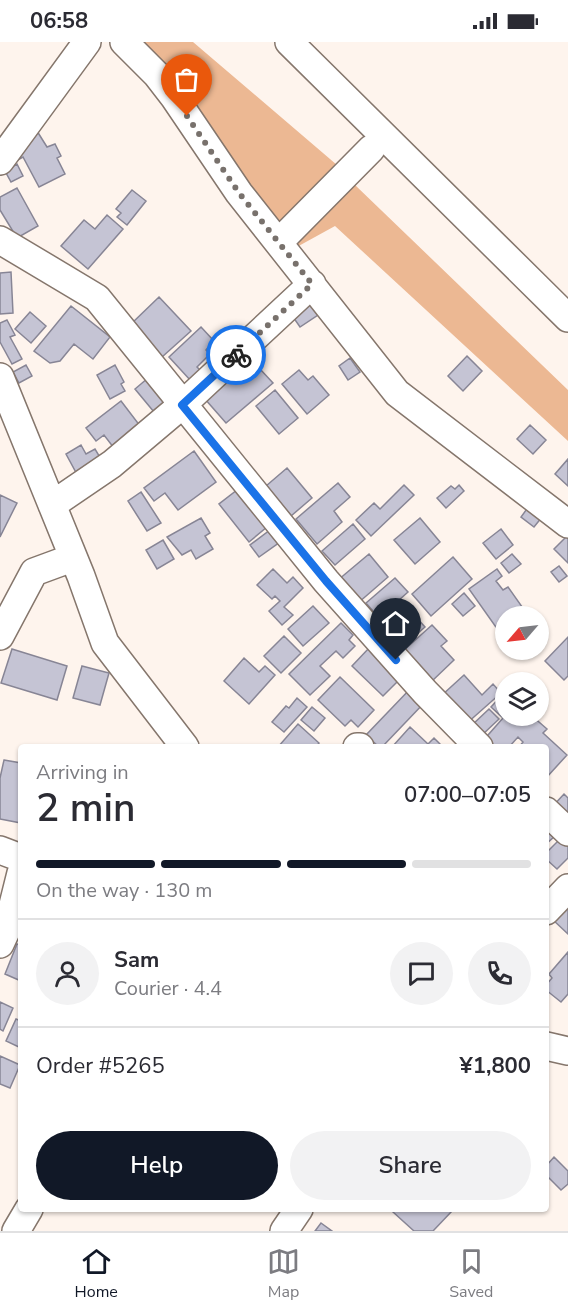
<!DOCTYPE html>
<html lang="en">
<head>
<meta charset="utf-8">
<style>
	:root { --surface:#fff; --page:#f2f2f3; --text:#2b2b33; --muted:#7c7c81; --line:#e1e1e2; --accent:#111827 }
	body { margin:0; font-family:"Nunito Sans",sans-serif; background:var(--page); color:var(--text); height:100vh; display:flex; flex-direction:column; font-size:22px; white-space:nowrap }
	* { box-sizing:border-box; margin:0 }
	p { font-size:20px; color:var(--muted) }
	.icon { flex:none; width:33px; height:33px; fill:none; stroke:currentColor; stroke-width:2; stroke-linecap:round; stroke-linejoin:round }
	.map { position:relative; flex:1; overflow:hidden }
	.sheet { position:absolute; left:18px; top:702px; width:531px; height:468px; display:flex; flex-direction:column; background:var(--surface); border-radius:6px; box-shadow:0 2px 4px #0004 }
	.sheet>* { flex:none }
	.needle { width:39px; rotate:242deg }
	.tools { position:absolute; left:495px; top:564px; display:grid; gap:12px }
	.tools a { display:grid; place-items:center; width:54px; height:54px; border-radius:50%; background:var(--surface); box-shadow:0 2px 4px #0004; font-size:30px }
	.pin { position:absolute; display:grid; place-items:center; width:51px; height:51px; color:#fff; margin:-62px -26px; border-radius:50% 50% 50% 0; rotate:-45deg; box-shadow:0 0 6px #0007 }
	.pin .icon { rotate:45deg }
	.courier { position:absolute; display:grid; place-items:center; width:60px; height:60px; margin:-30px; border:4px solid #1a73e8; border-radius:50%; background:#fff; color:#222; box-shadow:0 2px 8px #0007 }
	.overview em { font-style:normal; font-weight:600 }
	.overview div { display:flex; flex-direction:column-reverse }
	.overview { display:flex; align-items:center; justify-content:space-between; height:102px; padding:0 18px }
	h1 { font-size:39px; font-weight:600; line-height:45px }
	.bar { display:grid; grid-template-columns:repeat(4,1fr); gap:9px 6px; align-content:center; height:72px; padding:0 18px }
	.bar i { height:8px; border-radius:4px; background:var(--line) }
	.bar .active { background:var(--accent) }
	.bar p { grid-column:span 4 }
	.line { display:flex; align-items:center; gap:15px; padding:0 18px; border-top:2px solid var(--line) }
	.line div { flex:1 }
	.round { display:grid; place-items:center; flex:none; width:63px; height:63px; border-radius:32px; background:var(--page) }
	.primary-button { display:flex; gap:12px; margin-top:auto; padding:12px 18px }
	.primary-button a { flex:1; height:69px; border-radius:36px; background:var(--accent); color:#fff; font-size:24px; font-weight:600; line-height:69px; text-align:center }
	.primary-button a+a { background:var(--page); color:var(--text) }
	.status { display:flex; justify-content:space-between; align-items:center; height:42px; padding:0 30px; background:var(--surface); direction:ltr }
	.status svg { height:16px; fill:currentColor }
	.menu { display:flex; justify-content:space-around; align-items:center; height:84px; border-top:2px solid var(--line); background:var(--surface); font-size:16px; color:var(--muted) }
	.menu a { display:grid; justify-items:center; gap:3px }
	.menu .active { color:var(--accent) }
	.map>svg:first-child { display:block }
	.green { fill:#ecb893 }
	.building { fill:#c5c4d4; stroke:#878595; stroke-width:1.5 }
	.lines { fill:none; stroke-linecap:round; stroke-linejoin:round }
	.minor-casing { stroke:#85766c; stroke-width:30 }
	.minor { stroke:#fff; stroke-width:27 }
	.done { stroke:#78716c; stroke-width:6; stroke-dasharray:0 10.8 }
	.route { stroke:#1a73e8; stroke-width:8 }
</style>
</head>
<body>
<div class="status"><b>06:58</b><svg viewBox="0 0 49 12"><path d="M0 12V9h3v3zM5 12V6h3v6zM10 12V3h3v9zM15 12V0h3v12zM26 1h20v11H26zM47 4h2v5h-2z"/></svg></div>
<div class="map">
<svg width="568" height="1189" viewBox="0 0 568 1189">
	<rect width="100%" height="100%" fill="#fef4ed"/>
	<!-- green -->
	<path class="green" d="M139,0H193L337,123L318,175L355,143L568,348V399L335,184L295,206Z"/>
	<!-- building -->
	<path class="building" d="M37,89L47,105L55,102L61,114L57,116L65,132L39,145L23,115L14,120Z
		M17,122L23,134L11,140L5,129Z
		M17,146L38,184L17,196L0,168V155Z
		M132,148L146,159L127,183L117,175L121,171L116,167Z
		M107,173L123,187L88,227L61,204L84,178L95,187Z
		M11,230L13,271L0,272V231Z
		M159,255L191,289L162,315L131,282Z
		M309,260L318,273L300,285L291,272Z
		M71,264L110,295L93,317L74,302L60,319L50,321L34,309Z
		M30,270L46,284L31,301L15,287Z
		M7,278L15,293L10,295L22,317L12,322L0,300V281Z
		M201,285L214,299L206,308L210,312L197,325L201,329L191,339L169,315Z
		M467,314L482,329L463,349L448,334Z
		M350,316L360,330L348,338L339,324Z
		M26,323L32,334L19,341L13,330Z
		M115,323L124,340L121,342L125,349L110,357L97,333Z
		M241,326L250,336L260,327L273,341L226,381L205,357Z
		M299,328L308,338L313,334L329,353L307,372L282,342Z
		M148,336L167,360L154,370L135,347Z
		M275,348L298,376L279,392L256,364Z
		M121,359L144,389L117,410L104,393L96,399L86,386Z
		M530,383L546,398L533,412L517,397Z
		M81,403L86,412L95,407L104,422L79,436L66,412Z
		M194,409L216,440L178,468L165,451L154,459L144,446Z
		M568,417V444L555,432Z
		M287,426L312,456L291,474L266,444Z
		M338,441L350,455L334,469L342,480L317,502L296,477Z
		M404,443L414,453L371,494L356,478L374,461L380,467Z
		M459,443L464,449L446,466L437,456L451,444L455,447Z
		M237,448L267,485L249,500L219,462Z
		M141,450L161,481L147,489L128,459Z
		M0,453L17,461L0,495Z
		M529,464L542,475L534,485L521,475Z
		M201,476L210,491L205,494L213,507L196,517L191,508L182,513L167,495Z
		M420,476L440,500L415,522L394,498Z
		M353,482L365,497L335,523L322,509Z
		M501,487L513,503L496,517L483,501Z
		M270,488L280,500L259,515L250,503Z
		M567,494L568,495V521L554,507Z
		M163,498L174,517L157,527L146,508Z
		M369,512L388,535L358,561L338,538Z
		M512,512L521,522L509,531L501,521Z
		M453,515L472,537L431,574L412,552Z
		M559,524L567,534L559,540L551,530Z
		M273,527L287,541L293,535L303,546L284,565L293,573L282,583L269,569L280,559L275,554L272,557L257,543Z
		M497,527L502,534L496,539L503,548L508,545L525,569L518,574H506V583L498,588L469,547Z
		M395,536L408,550L379,576L366,561Z
		M464,551L475,564L463,574L452,562Z
		M313,564L329,581L303,604L288,587Z
		M406,564L425,585L402,605L391,593L400,584L392,576Z
		M341,581L353,593L349,598L355,604L343,616L336,609L320,624L330,634L310,653L289,632Z
		M432,583L447,599L441,604L454,618L430,641L402,610Z
		M284,594L301,611L281,631L264,614Z
		M568,595V634L564,638L545,619Z
		M369,606L400,637L383,654L352,624Z
		M12,607L67,624L57,658L1,641Z
		M244,616L259,630L265,624L275,633L249,662L224,639Z
		M82,624L109,631L100,663L73,656Z
		M464,633L482,653L493,642L501,651L466,682L441,654Z
		M340,635L374,668L358,685L351,678L345,684L318,658Z
		M411,646L425,660L382,705H379L366,693Z
		M506,649V674H532L547,687L543,691L567,713L546,736V705H519L523,700L518,695L509,705H486L481,701L503,676L491,665Z
		M297,656L307,665L284,690L272,680L286,664L289,666Z
		M312,665L325,676L314,689L301,678Z
		M489,667L499,677L481,694L471,684Z
		M298,682L319,701L316,705H278Z
		M410,685L428,702L434,696L443,705H392Z
		M4,718L21,721V781L0,777V736Z
		M564,752L568,756V780L552,765Z
		M546,785L555,794L546,802Z
		M561,796L568,803V816L557,827L546,817V811Z
		M563,864L568,868V892L552,877Z
		M17,902L21,903V939L5,932Z
		M568,910V952L561,960L546,948V943L552,936L549,932Z
		M0,960L13,966L3,989L0,987Z
		M16,977L21,979V1006L6,999Z
		M0,1014L20,1023L10,1046L0,1042Z
		M554,1115L568,1129V1142L561,1148L546,1133V1124Z
		M396,1167H450L452,1169L433,1189H414L393,1170Z
		M321,1181L332,1189H315Z"/>
	<g class="lines">
		<!-- minor casing -->
		<g class="minor-casing">
			<path id="minor" d="M124,0L157,33L174,55L239,151L397,351L568,482
				M289,0L568,276
				M0,119L87,0
				M0,198L97,256L326,539L425,650L479,705
				M279,200L371,107
				M0,335L81,534L105,601L185,705
				M52,463L112,422L182,363L312,242
				M0,594L34,530L72,516
				M357,705H360
				M546,769L568,790
				M0,808L21,816
				M546,869L568,846
				M0,902L7,887L21,831
				M546,1004L568,1009
				M16,1189L29,1167
				M284,1189L299,1167"/>
		</g>
		<!-- minor -->
		<use href="#minor" class="minor"/>
	</g>
	<g class="lines">
		<!-- done -->
		<path class="done" d="M187,74L239,151L312,242L236,313"/>
		<!-- route -->
		<path class="route" d="M236,313L182,363L326,539L396,618"/>
	</g>
</svg>
<div class="tools">
<a><svg class="needle" viewBox="-14 -14 28 28"><path d="M0-13l5 13h-10z" fill="#e53935"/><path d="M0 13l5-13h-10z" fill="#7c7c81"/></svg></a>
<a><svg class="icon" aria-label="layers" viewBox="0 0 24 24"><path d="M12 4l9 5-9 5-9-5zM3 14l9 5 9-5"/></svg></a>
</div>
<div class="pin" style="left:187px;top:74px;background:#ea580c"><svg class="icon" aria-label="bag" viewBox="0 0 24 24"><path d="M5 8h14l-1 12H6zM9 8a3 3 0 0 1 6 0"/></svg></div>
<div class="pin" style="left:396px;top:618px;background:#1f2937"><svg class="icon" aria-label="home" viewBox="0 0 24 24"><path d="M3 11l9-7 9 7M6 9v11h12V9"/></svg></div>
<div class="courier" style="left:236px;top:313px"><svg class="icon" aria-label="bike" viewBox="0 0 24 24"><circle cx="6" cy="16" r="4"/><circle cx="18" cy="16" r="4"/><path d="M6 16l4-8h5l3 8M10 8l3 8H6M13 5h3"/></svg></div>
<section class="sheet">
<div class="overview"><div><h1>2 min</h1><p>Arriving in</p></div><em>07:00–07:05</em></div>
<div class="bar"><i class="active"></i><i class="active"></i><i class="active"></i><i></i><p>On the way · 130 m</p></div>
<div class="line" style="height:108px"><a class="round"><svg class="icon" aria-label="person" viewBox="0 0 24 24"><circle cx="12" cy="8" r="4"/><path d="M4 21q1-7 8-7t8 7"/></svg></a><div><b>Sam</b><p>Courier · 4.4</p></div><a class="round"><svg class="icon" aria-label="chat" viewBox="0 0 24 24"><path d="M4 5h16v11H9l-5 4z"/></svg></a><a class="round"><svg class="icon" aria-label="phone" viewBox="0 0 24 24"><path d="M5 4h4l2 5-3 2q2 4 5 5l2-3 5 2v4C11 20 4 13 5 4z"/></svg></a></div>
<div class="line" style="height:78px"><div>Order #5265</div><b>¥1,800</b></div>
<div class="primary-button"><a>Help</a><a>Share</a></div>
</section>
</div>
<nav class="menu">
<a class="active"><svg class="icon" aria-label="home" viewBox="0 0 24 24"><path d="M3 11l9-7 9 7M6 9v11h12V9"/></svg>Home</a>
<a><svg class="icon" aria-label="map" viewBox="0 0 24 24"><path d="M3 6l6-2 6 2 6-2v14l-6 2-6-2-6 2zM9 4v14M15 6v14"/></svg>Map</a>
<a><svg class="icon" aria-label="saved" viewBox="0 0 24 24"><path d="M7 4h10v16l-5-4-5 4z"/></svg>Saved</a>
</nav>
</body>
</html>
